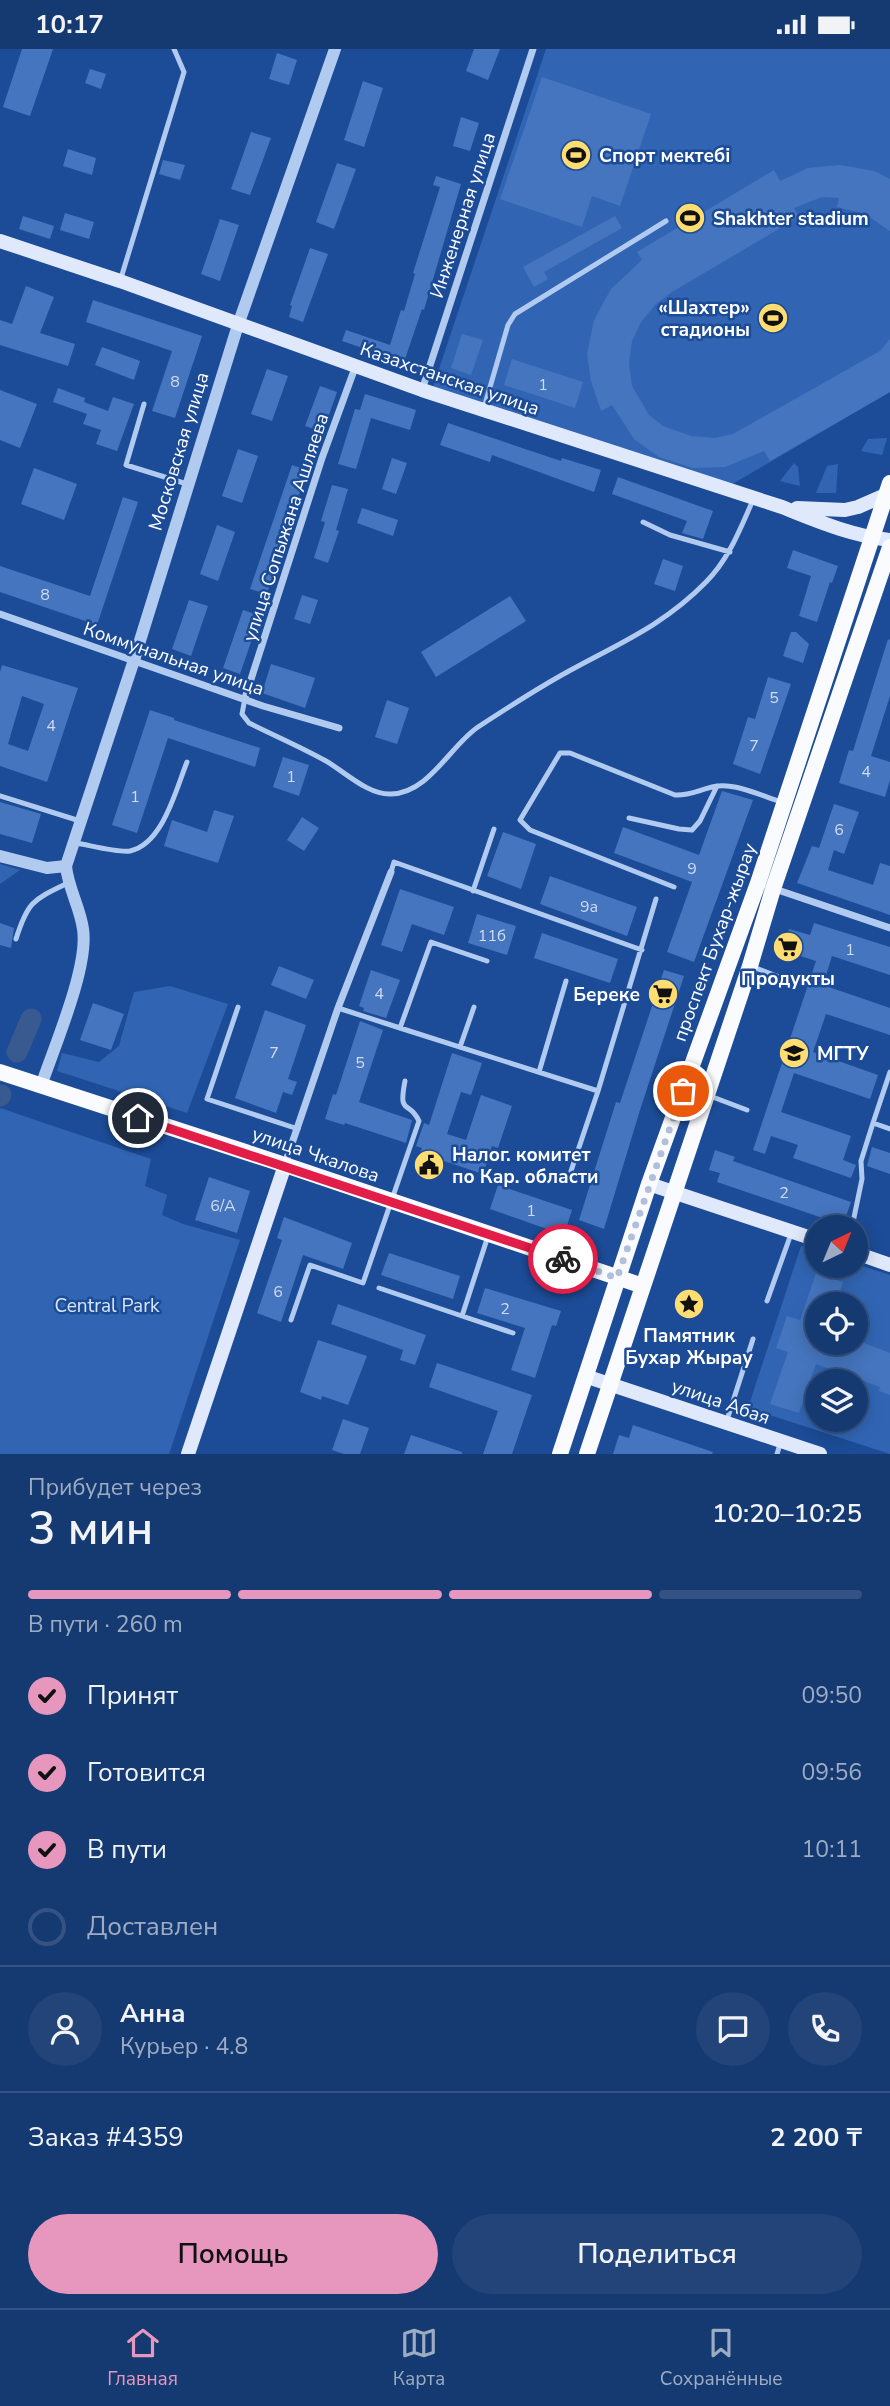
<!DOCTYPE html>
<html lang="ru">
<head>
<meta charset="utf-8">
<style>
	:root { --surface:#153971; --page:#224479; --text:#f1f3f6; --muted:#9dacc3; --line:#345384; --accent:#e797bd }
	body { margin:0; font-family:"Nunito Sans",sans-serif; background:var(--page); color:var(--text); height:100vh; display:flex; flex-direction:column; font-size:26px; white-space:nowrap }
	* { box-sizing:border-box; margin:0 }
	p { font-size:23px; color:var(--muted) }
	.icon { flex:none; width:38px; height:38px; fill:none; stroke:currentColor; stroke-width:2; stroke-linecap:round; stroke-linejoin:round }
	.map { position:relative; height:1405px; overflow:hidden }
	.drawer { display:flex; flex-direction:column; background:var(--surface); flex:1 }
	.drawer>* { flex:none }
	.needle { width:46px; rotate:43deg }
	.fabs { position:absolute; left:805px; top:1166px; display:grid; gap:14px }
	.fabs a { display:grid; place-items:center; width:63px; height:63px; border-radius:50%; background:var(--surface); box-shadow:0 4px 18px #0003,0 0 0 2px var(--line); font-size:35px }
	.pin { position:absolute; display:grid; place-items:center; width:60px; height:60px; color:#fff; margin:-30px; border:4px solid #fff; border-radius:50%; box-shadow:0 2px 7px #0007 }
	.courier { position:absolute; display:grid; place-items:center; width:70px; height:70px; margin:-35px; border:5px solid #e11d48; border-radius:50%; background:#fff; color:#222; box-shadow:0 2px 9px #0007 }
	.headline em { font-style:normal; font-weight:600 }
	.headline div { display:flex; flex-direction:column-reverse }
	.headline { display:flex; align-items:center; justify-content:space-between; height:119px; padding:0 28px }
	h1 { font-size:46px; font-weight:600; line-height:52px }
	.bar { display:grid; grid-template-columns:repeat(4,1fr); gap:10px 7px; align-content:center; height:84px; padding:0 28px }
	.bar i { height:9px; border-radius:5px; background:var(--line) }
	.bar .current { background:var(--accent) }
	.bar p { grid-column:span 4 }
	.line { display:flex; align-items:center; gap:18px; padding:0 28px; border-top:2px solid var(--line) }
	.line div { flex:1 }
	.round { display:grid; place-items:center; flex:none; width:74px; height:74px; border-radius:37px; background:var(--page) }
	ol { padding:0 28px; list-style:none }
	li { display:flex; align-items:center; gap:21px; height:77px }
	li p { margin-inline-start:auto }
	li .icon { padding:7px; border-radius:50%; background:var(--accent); color:#111; stroke-width:4 }
	li:last-child { color:var(--muted) }
	li i { width:38px; height:38px; border:4px solid var(--line); border-radius:50% }
	.action { display:flex; gap:14px; margin-top:auto; padding:14px 28px }
	.action a { flex:1; height:80px; border-radius:42px; background:var(--accent); color:#111; font-size:28px; font-weight:600; line-height:80px; text-align:center }
	.action a+a { background:var(--page); color:var(--text) }
	.status { display:flex; justify-content:space-between; align-items:center; height:49px; padding:0 35px; background:var(--surface); direction:ltr }
	.status svg { height:19px; fill:currentColor }
	.menu { display:flex; justify-content:space-around; align-items:center; height:98px; border-top:2px solid var(--line); background:var(--surface); font-size:19px; color:var(--muted) }
	.menu a { display:grid; justify-items:center; gap:4px }
	.menu .current { color:var(--accent) }
	.map>svg:first-child { display:block }
	.green { fill:#3165b4; fill-rule:evenodd }
	.lines { fill:none; stroke-linecap:round; stroke-linejoin:round }
	.river { stroke:#395a91; stroke-width:21 }
	.building { fill:#4575be; fill-rule:evenodd }
	.service { stroke:#b1caf0; stroke-width:5 }
	.minor { stroke:#b1caf0; stroke-width:7 }
	.tertiary { stroke:#b1caf0; stroke-width:12 }
	.secondary { stroke:#dfe9fb; stroke-width:14 }
	.primary { stroke:#fafbff; stroke-width:16 }
	.done { stroke:#b0c0db; stroke-width:7; stroke-dasharray:0 12.6 }
	.route { stroke:#e11d48; stroke-width:9 }
	.labels { text-anchor:middle; stroke-width:5; stroke-linejoin:round; paint-order:stroke }
	.number-label { font-size:16px; fill:#d0dcef }
	.poi-label { font-size:19px; font-weight:bold; fill:#fff; stroke:#1c4c97; text-anchor:start }
	.street-label { font-size:19px; fill:#fff; stroke:#1c4c97 }
	.park-label { font-size:19px; fill:#d8e6fb; stroke:#1c4c97 }
</style>
</head>
<body>
<div class="status"><b>10:17</b><svg viewBox="0 0 49 12"><path d="M0 12V9h3v3zM5 12V6h3v6zM10 12V3h3v9zM15 12V0h3v12zM26 1h20v11H26zM47 4h2v5h-2z"/></svg></div>
<div class="map">
<svg width="890" height="1405" viewBox="0 0 890 1405">
	<rect width="100%" height="100%" fill="#1c4c97"/>
	<!-- green -->
	<path class="green" d="M546,0H890V343L729,437L433,338Z
		M887,389L882,406L861,402L868,390Z
		M794,414L798,418L800,437L780,432Z
		M838,415L836,444H816L827,417Z
		M0,815L20,821L0,835Z
		M170,937L228,955L187,1064L57,1022L62,1004L99,1013L119,997L134,943Z
		M0,1059L151,1110L145,1137L167,1146L162,1166L183,1175L240,1191L169,1405H0Z
		M801,1197L817,1202V1216L856,1215L890,1226V1405L748,1359ZM817,1255H856V1293H817ZM817,1332H856V1370H817Z"/>
	<g class="lines">
		<!-- river -->
		<path class="river" d="M17,1003L31,970
			M0,1047L1,1046"/>
	</g>
	<!-- building -->
	<path class="building" d="M22,0H53L30,67L3,58Z
		M474,0H500L488,31L466,22Z
		M277,4L297,11L289,36L269,30Z
		M90,20L106,25L101,40L85,34Z
		M542,28L651,65L620,157L592,147L582,178L500,150Z
		M363,32L383,39L364,98L344,91Z
		M461,68L479,74L470,102L453,97Z
		M251,83L271,89L250,146L231,140Z
		M68,100L96,109L92,126L63,117Z
		M163,111L185,116L180,131L159,125Z
		M337,114L356,120L334,180L316,173Z
		M840,116L874,122L890,130V182L865,165L837,158L839,149L822,148L794,159L799,168L672,243L656,255L641,273L632,292L629,314L632,337L649,366L663,377L691,387L715,389L733,385L749,376L880,302L890,290V343L770,412L764,402L725,418L693,419L659,408L634,390L612,356L601,362L591,332L587,305L594,271L611,240L642,211L637,203L774,121L780,132L808,119Z
		M436,127L461,135L424,261L422,260L404,313L342,292L346,281L390,296L401,261L404,262L415,225L413,224L440,138L433,136Z
		M65,164L94,173L89,190L60,181Z
		M23,167L54,177L50,190L19,180Z
		M615,167L622,179L544,223L548,230L534,238L523,218Z
		M220,170L239,176L220,232L201,225Z
		M310,199L328,205L303,273L289,268L292,257L290,256Z
		M26,237L54,248L40,284L75,295L68,317L0,296V271L12,275Z
		M93,251L202,287L175,369L152,362L172,302L86,273Z
		M462,285L483,291L471,326L451,319Z
		M102,298L140,312L134,331L95,316Z
		M512,310L583,333L575,359L504,336Z
		M267,320L288,327L272,372L251,365Z
		M320,337L337,343L323,383L305,377Z
		M58,339L85,349L84,353L108,362L113,348L134,355L117,402L96,395L101,381L83,375L87,365L53,353Z
		M0,341L37,355L20,399L0,391Z
		M365,345L416,361L410,381L371,369L356,420L338,415L355,360L360,361Z
		M448,374L561,412L562,409L601,421L594,443L492,406L490,413L440,396Z
		M238,400L258,407L242,454L222,447Z
		M392,409L407,414L396,445L382,440Z
		M292,416L307,421L267,545L250,540Z
		M34,419L77,435L64,471L21,455Z
		M618,428L713,462L703,490L682,484L687,472L612,445Z
		M332,436L348,440L336,481L339,482L328,514L314,509L325,473L321,472Z
		M123,448L138,453L97,576L0,543V517L90,547Z
		M362,459L398,471L393,487L357,474Z
		M217,476L235,483L218,532L200,525Z
		M793,501L838,517L832,534L830,533L817,573L799,567L811,527L787,519Z
		M663,510L683,517L675,542L654,535Z
		M302,546L318,551L310,575L294,570Z
		M510,547L526,572L436,628L421,603Z
		M189,551L208,557L191,607L172,600Z
		M243,561L260,567L240,625L223,619Z
		M791,583H796L809,595L803,614L783,607Z
		M888,590L890,591V647L871,707L890,713V731L885,748L839,734L849,701L853,702Z
		M271,615L315,629L305,659L262,644Z
		M2,616L78,639L47,733L0,717V623ZM22,647L44,655L28,702L8,695Z
		M768,628L791,635L760,725L733,715L748,668L755,670Z
		M387,651L409,659L397,695L375,688Z
		M150,661L174,669V671L260,699L255,718L168,689L137,784L112,776Z
		M283,708L309,716L299,747L273,738Z
		M722,742L753,751L694,913L667,903L692,833L614,804L623,778L699,806Z
		M0,753L41,765L32,794L0,785Z
		M834,755L859,763L844,805L834,801L828,821L873,836L880,814L890,817V866L797,834L812,797L819,799Z
		M214,761L234,767L218,814L164,797L172,771L207,783Z
		M302,768L319,779L304,802L287,791Z
		M503,783L536,795L521,840L487,827Z
		M550,827L637,858L627,887L540,855Z
		M400,840L454,858L444,886L412,875L402,903L381,896Z
		M477,865L516,877L507,906L468,894Z
		M0,874L14,879L11,899L0,896Z
		M814,874L890,898V926L832,907L823,936L890,959V986L826,965L813,1003L878,1026L870,1050L794,1024L781,1063L851,1087L843,1111L856,1116L851,1129L793,1109L798,1096L771,1087L765,1105L753,1101L816,912L782,901L789,880L810,886Z
		M542,884L618,910L610,934L534,909Z
		M279,917L314,931L306,950L271,936Z
		M371,921L400,931L386,969L363,962L364,959L359,957Z
		M664,921L684,927L640,1061L604,1180L579,1171L616,1053L620,1054Z
		M93,954L124,965L111,1001L80,991Z
		M265,961L306,976L288,1030L297,1033L292,1046L283,1043L276,1064L235,1049Z
		M360,972L383,981L359,1053L412,1071L406,1094L345,1074L344,1076L325,1070L333,1045L336,1046Z
		M452,1004L482,1014L471,1046L461,1043L447,1085L466,1091L481,1046L512,1057L498,1099L492,1097L483,1125L420,1104L422,1099L416,1097L424,1074L429,1076Z
		M872,1098L890,1104V1125L867,1117Z
		M715,1101L735,1108L733,1112L851,1153L843,1176L717,1133L720,1124L709,1121Z
		M209,1128L250,1142L237,1184L195,1171Z
		M498,1136L572,1161L564,1186L490,1160Z
		M284,1168L352,1194L343,1220L303,1206L281,1273L257,1264L282,1191L277,1189Z
		M389,1204L460,1227L453,1250L381,1226Z
		M816,1224L843,1233L836,1255H817V1293H856V1291L890,1304V1346L879,1342L880,1338L816,1315L799,1364L770,1355L788,1303L776,1299L787,1267L800,1271Z
		M485,1239L561,1262L556,1277L552,1276L535,1329L511,1321L525,1279L477,1264Z
		M338,1255L426,1286L415,1316L400,1311L403,1301L331,1275Z
		M318,1291L367,1307L348,1356L322,1347L321,1351L300,1343Z
		M437,1314L532,1346L512,1405H483L498,1362L429,1338Z
		M343,1370L369,1379L360,1405H344L332,1401Z
		M633,1376L713,1403L712,1405H613L619,1386L629,1389Z
		M411,1386L462,1403V1405H404Z"/>
	<g class="lines">
		<!-- service -->
		<path class="service" d="M121,229L184,23L174,0
			M144,355L126,416L187,435
			M484,359L508,276L515,265L666,172
			M643,473L670,486L730,503
			M245,649L242,665L249,674C275,687 301,698 326,712C345,723 368,746 391,745C429,744 450,697 478,678C507,659 538,639 569,622C620,594 664,576 706,533C729,510 740,480 753,451
			M0,747L80,772
			M629,769L679,780L692,781L700,772L717,737
			M76,794C89,796 118,804 130,802C163,795 176,740 187,713
			M391,823L394,813L642,901
			M674,838L530,781L520,771L560,704H570L675,746C691,747 702,739 718,737C738,735 762,747 782,753
			M473,842L494,780
			M16,890C28,852 33,851 68,834
			M753,918L787,931
			M238,958L207,1050L298,1080
			M338,959L400,979L431,893L487,912
			M400,979L598,1042
			M460,998L474,958
			M539,1023L566,932
			M890,1023L873,1074L890,1080
			M710,1047L747,1061
			M571,1122L598,1042L656,850
			M852,1178L862,1130L861,1112L873,1074
			M488,1187L462,1267L513,1284
			M379,1239L462,1267
			M767,1252L791,1185
			M291,1271L310,1216L363,1234L419,1072C409,1050 398,1068 405,1032
			M726,1374L753,1290
			M777,1405L781,1392"/>
		<!-- minor -->
		<path class="minor" d="M422,341L533,0
			M0,565L263,657L339,679
			M245,649L322,409L356,316
			M772,839L890,879
			M285,1115L338,959L391,823"/>
		<!-- tertiary -->
		<path class="tertiary" d="M0,807L47,819L66,817
			M41,1037C54,998 89,918 83,880C80,858 68,839 66,817L134,611L238,276L335,0"/>
		<!-- secondary -->
		<path class="secondary" d="M0,192L120,232L422,341L782,458C817,472 852,487 890,491
			M797,459L845,461L858,458L890,444
			M649,1135L817,1191
			M856,1204L890,1216
			M585,1327L820,1405
			M188,1405L285,1116"/>
		<!-- primary -->
		<path class="primary" d="M0,1023L285,1116L643,1237
			M560,1405L649,1135L758,834L890,434
			M587,1405L750,917L773,840L890,498"/>
	</g>
	<g class="lines">
		<!-- done -->
		<path class="done" d="M563,1210L617,1229L683,1042"/>
		<!-- route -->
		<path class="route" d="M138,1069L563,1210"/>
	</g>
	<!-- icons -->
	<defs>
		<g id="stadium-disc" transform="scale(1.575)"><circle r="9.5" fill="#ffdd70" stroke="#1c4c97"/><path d="M0-5a6.5 5 0 1 0 0 10a6.5 5 0 1 0 0-10ZM-3.5-1.8h7v3.6h-7Z" fill="#111"/></g>
		<g id="supermarket-disc" transform="scale(1.575)"><circle r="9.5" fill="#ffdd70" stroke="#1c4c97"/><path d="M-6-5.5h2.5l.6 2H6L4.5 2H-2.5L-4.4-4H-6ZM-1.5 3.2a1.3 1.3 0 1 0 .1 0ZM3 3.2a1.3 1.3 0 1 0 .1 0Z" fill="#111"/></g>
		<g id="university-disc" transform="scale(1.575)"><circle r="9.5" fill="#ffdd70" stroke="#1c4c97"/><path d="M0-5L7-2L0 1L-7-2ZM-4 1L0 2.5L4 1V4Q0 6-4 4Z" fill="#111"/></g>
		<g id="civic-disc" transform="scale(1.575)"><circle r="9.5" fill="#ffdd70" stroke="#1c4c97"/><path d="M-.6-6.5H3V-4.5H.6V-3L4-1V1h2V6H-6V1h2V-1L-.6-3ZM-1.2 2.5V6h2.4V2.5Z" fill="#111"/></g>
		<g id="sight-disc" transform="scale(1.575)"><circle r="9.5" fill="#ffdd70" stroke="#1c4c97"/><path d="M0-6L1.8-2.2L6-1.7L2.9 1.2L3.7 5.4L0 3.3L-3.7 5.4L-2.9 1.2L-6-1.7L-1.8-2.2Z" fill="#111"/></g>
	</defs>
	<g fill-rule="evenodd">
		<use href="#stadium-disc" x="576" y="106"/>
		<use href="#stadium-disc" x="690" y="169"/>
		<use href="#stadium-disc" x="773" y="269"/>
		<use href="#supermarket-disc" x="788" y="898"/>
		<use href="#supermarket-disc" x="663" y="945"/>
		<use href="#university-disc" x="794" y="1004"/>
		<use href="#civic-disc" x="429" y="1116"/>
		<use href="#sight-disc" x="689" y="1255"/>
	</g>
	<g class="labels">
		<!-- number labels -->
		<g class="number-label">
			<text x="175" y="338">8</text>
			<text x="543" y="341">1</text>
			<text x="45" y="551">8</text>
			<text x="774" y="654">5</text>
			<text x="51" y="682">4</text>
			<text x="754" y="702">7</text>
			<text x="866" y="728">4</text>
			<text x="291" y="733">1</text>
			<text x="135" y="753">1</text>
			<text x="839" y="786">6</text>
			<text x="692" y="825">9</text>
			<text x="589" y="863">9а</text>
			<text x="492" y="892">11б</text>
			<text x="850" y="906">1</text>
			<text x="379" y="950">4</text>
			<text x="274" y="1009">7</text>
			<text x="360" y="1019">5</text>
			<text x="784" y="1149">2</text>
			<text x="223" y="1162">6/А</text>
			<text x="531" y="1167">1</text>
			<text x="278" y="1248">6</text>
			<text x="505" y="1265">2</text>
		</g>
		<!-- poi labels -->
		<g class="poi-label">
			<text x="599" y="113">Спорт мектебі</text>
			<text x="713" y="176">Shakhter stadium</text>
			<text x="750" y="265" text-anchor="end">«Шахтер»<tspan x="750" dy="22">стадионы</tspan></text>
			<text x="788" y="936" text-anchor="middle">Продукты</text>
			<text x="640" y="952" text-anchor="end">Береке</text>
			<text x="817" y="1011">МГТУ</text>
			<text x="452" y="1112">Налог. комитет<tspan x="452" dy="22">по Кар. области</tspan></text>
			<text x="689" y="1293" text-anchor="middle">Памятник<tspan x="689" dy="22">Бухар Жырау</tspan></text>
		</g>
		<!-- street labels -->
		<g class="street-label">
			<text transform="translate(462 166) rotate(-72)" y="7">Инженерная улица</text>
			<text transform="translate(450 329) rotate(19)" y="7">Казахстанская улица</text>
			<text transform="translate(178 402) rotate(-73)" y="7">Московская улица</text>
			<text transform="translate(285 478) rotate(-72)" y="7">улица Сопыжана Ашляева</text>
			<text transform="translate(174 609) rotate(19)" y="7">Коммунальная улица</text>
			<text transform="translate(714 893) rotate(-70)" y="7">проспект Бухар-жырау</text>
			<text transform="translate(316 1105) rotate(19)" y="7">улица Чкалова</text>
			<text transform="translate(721 1352) rotate(19)" y="7">улица Абая</text>
		</g>
		<!-- park labels -->
		<g class="park-label">
			<text x="107" y="1263">Central Park</text>
		</g>
	</g>
</svg>
<div class="fabs">
<a><svg class="needle" viewBox="-14 -14 28 28"><path d="M0-13l5 13h-10z" fill="#e53935"/><path d="M0 13l5-13h-10z" fill="#9dacc3"/></svg></a>
<a><svg class="icon" aria-label="locate" viewBox="0 0 24 24"><circle cx="12" cy="12" r="6"/><path d="M12 2v4M12 18v4M2 12h4M18 12h4"/></svg></a>
<a><svg class="icon" aria-label="layers" viewBox="0 0 24 24"><path d="M12 4l9 5-9 5-9-5zM3 14l9 5 9-5"/></svg></a>
</div>
<div class="pin" style="left:683px;top:1042px;background:#ea580c"><svg class="icon" aria-label="bag" viewBox="0 0 24 24"><path d="M5 8h14l-1 12H6zM9 8a3 3 0 0 1 6 0"/></svg></div>
<div class="pin" style="left:138px;top:1069px;background:#1f2937"><svg class="icon" aria-label="home" viewBox="0 0 24 24"><path d="M3 11l9-7 9 7M6 9v11h12V9"/></svg></div>
<div class="courier" style="left:563px;top:1210px"><svg class="icon" aria-label="bike" viewBox="0 0 24 24"><circle cx="6" cy="16" r="4"/><circle cx="18" cy="16" r="4"/><path d="M6 16l4-8h5l3 8M10 8l3 8H6M13 5h3"/></svg></div>
</div>
<section class="drawer">
<div class="headline"><div><h1>3 мин</h1><p>Прибудет через</p></div><em>10:20–10:25</em></div>
<div class="bar"><i class="current"></i><i class="current"></i><i class="current"></i><i></i><p>В пути · 260 m</p></div>
<ol>
<li><svg class="icon" aria-label="check" viewBox="0 0 24 24"><path d="M5 12l5 5 9-10"/></svg>Принят<p>09:50</p></li>
<li><svg class="icon" aria-label="check" viewBox="0 0 24 24"><path d="M5 12l5 5 9-10"/></svg>Готовится<p>09:56</p></li>
<li><svg class="icon" aria-label="check" viewBox="0 0 24 24"><path d="M5 12l5 5 9-10"/></svg>В пути<p>10:11</p></li>
<li><i></i>Доставлен</li>
</ol>
<div class="line" style="height:126px"><a class="round"><svg class="icon" aria-label="person" viewBox="0 0 24 24"><circle cx="12" cy="8" r="4"/><path d="M4 21q1-7 8-7t8 7"/></svg></a><div><b>Анна</b><p>Курьер · 4.8</p></div><a class="round"><svg class="icon" aria-label="chat" viewBox="0 0 24 24"><path d="M4 5h16v11H9l-5 4z"/></svg></a><a class="round"><svg class="icon" aria-label="phone" viewBox="0 0 24 24"><path d="M5 4h4l2 5-3 2q2 4 5 5l2-3 5 2v4C11 20 4 13 5 4z"/></svg></a></div>
<div class="line" style="height:91px"><div>Заказ #4359</div><b>2 200 ₸</b></div>
<div class="action"><a>Помощь</a><a>Поделиться</a></div>
</section>
<nav class="menu">
<a class="current"><svg class="icon" aria-label="home" viewBox="0 0 24 24"><path d="M3 11l9-7 9 7M6 9v11h12V9"/></svg>Главная</a>
<a><svg class="icon" aria-label="map" viewBox="0 0 24 24"><path d="M3 6l6-2 6 2 6-2v14l-6 2-6-2-6 2zM9 4v14M15 6v14"/></svg>Карта</a>
<a><svg class="icon" aria-label="saved" viewBox="0 0 24 24"><path d="M7 4h10v16l-5-4-5 4z"/></svg>Сохранённые</a>
</nav>
</body>
</html>
